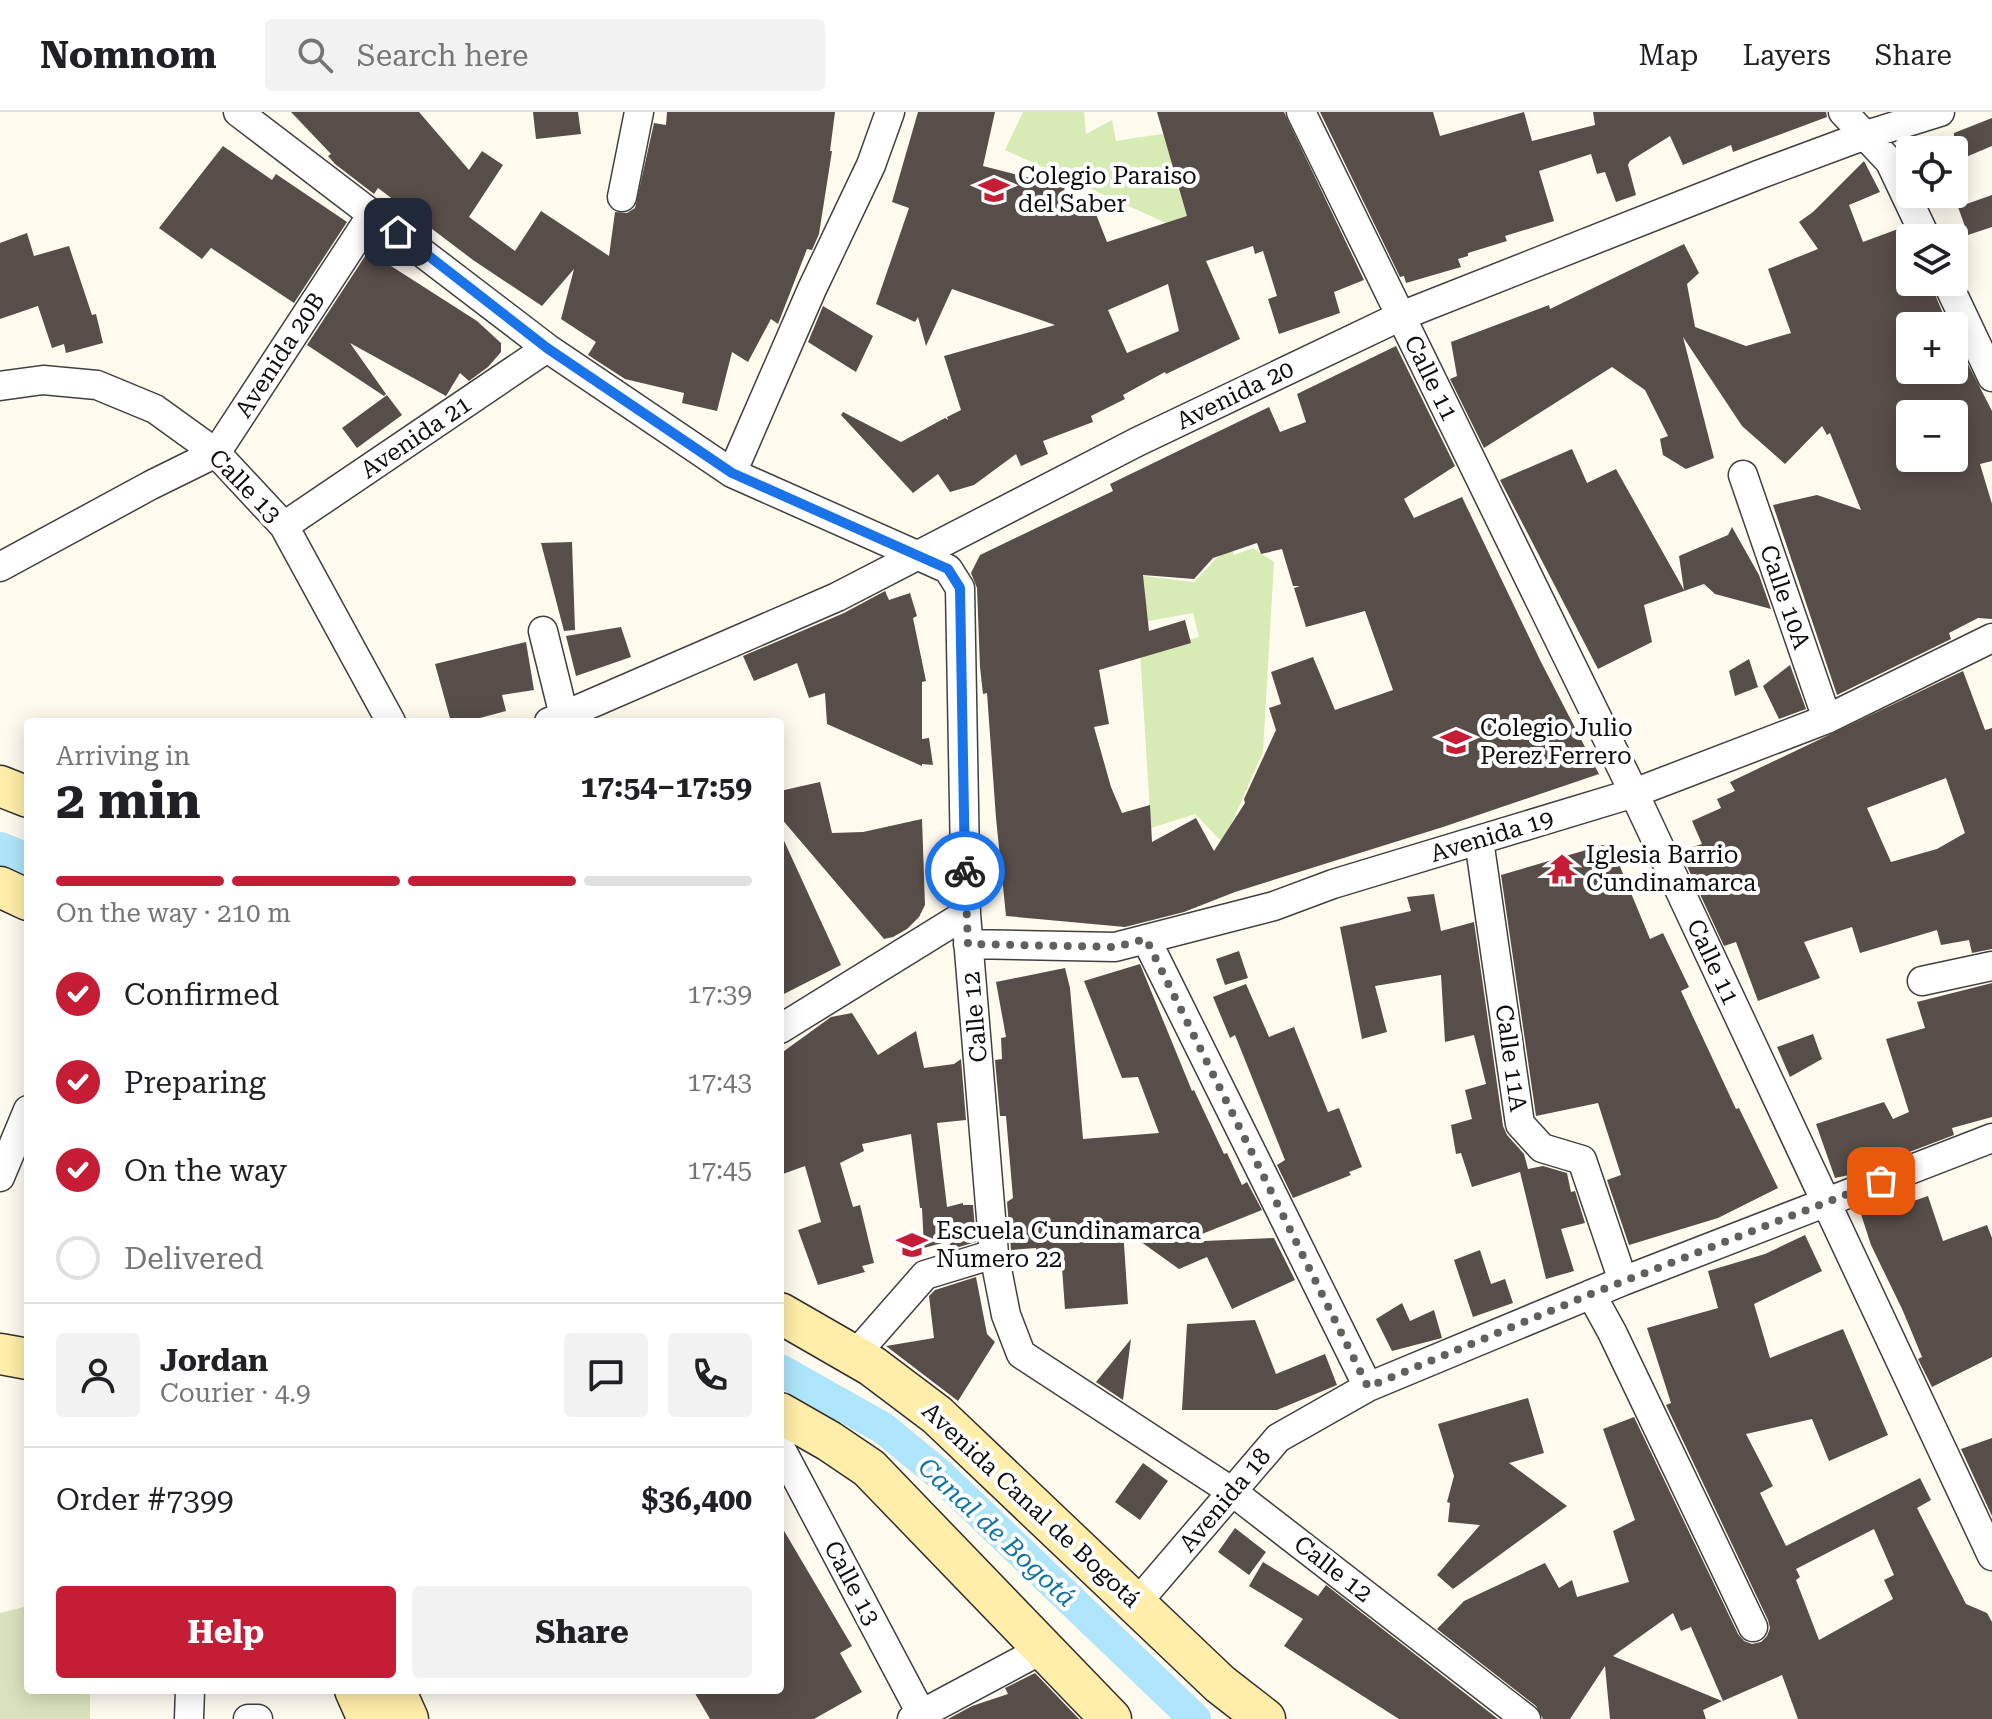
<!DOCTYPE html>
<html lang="en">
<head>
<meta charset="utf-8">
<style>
	:root { --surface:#fff; --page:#f2f2f2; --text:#202124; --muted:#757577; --line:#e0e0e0; --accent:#c61d36 }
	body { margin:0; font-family:"Roboto Serif",serif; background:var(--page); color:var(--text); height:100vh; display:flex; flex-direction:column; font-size:30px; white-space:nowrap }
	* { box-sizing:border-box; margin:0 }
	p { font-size:26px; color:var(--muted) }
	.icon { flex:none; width:44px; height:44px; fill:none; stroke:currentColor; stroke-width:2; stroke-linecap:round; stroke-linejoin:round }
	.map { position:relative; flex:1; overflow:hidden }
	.panel { position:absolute; left:24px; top:606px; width:760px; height:976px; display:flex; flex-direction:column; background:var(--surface); border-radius:8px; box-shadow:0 4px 20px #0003 }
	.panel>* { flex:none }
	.buttons { position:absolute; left:1896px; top:24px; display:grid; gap:16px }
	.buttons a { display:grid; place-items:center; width:72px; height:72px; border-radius:8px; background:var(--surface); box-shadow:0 4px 20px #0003; font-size:40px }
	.pin { position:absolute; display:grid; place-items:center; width:68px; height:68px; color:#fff; margin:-34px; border-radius:16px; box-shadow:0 4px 12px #0006 }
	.courier { position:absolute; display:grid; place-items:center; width:80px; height:80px; margin:-40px; border:6px solid #1a73e8; border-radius:50%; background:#fff; color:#222; box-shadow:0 2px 10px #0007 }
	.summary em { font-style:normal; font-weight:700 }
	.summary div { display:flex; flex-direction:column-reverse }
	.summary { display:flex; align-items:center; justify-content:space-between; height:136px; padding:0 32px }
	h1 { font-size:52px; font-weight:700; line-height:60px }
	.bar { display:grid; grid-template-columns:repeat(4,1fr); gap:12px 8px; align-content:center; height:96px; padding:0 32px }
	.bar i { height:10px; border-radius:6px; background:var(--line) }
	.bar .selected { background:var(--accent) }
	.bar p { grid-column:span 4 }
	.line { display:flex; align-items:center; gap:20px; padding:0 32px; border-top:2px solid var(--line) }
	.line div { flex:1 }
	.round { display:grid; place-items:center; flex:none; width:84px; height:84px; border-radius:8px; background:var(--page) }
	ol { padding:0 32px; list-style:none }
	li { display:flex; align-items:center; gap:24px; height:88px }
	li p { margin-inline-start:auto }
	li .icon { padding:8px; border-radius:50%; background:var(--accent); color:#fff; stroke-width:4 }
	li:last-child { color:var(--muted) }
	li i { width:44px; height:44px; border:4px solid var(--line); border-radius:50% }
	.primary-button { display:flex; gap:16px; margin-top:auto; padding:16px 32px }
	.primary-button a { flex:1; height:92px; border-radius:8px; background:var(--accent); color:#fff; font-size:32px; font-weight:700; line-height:92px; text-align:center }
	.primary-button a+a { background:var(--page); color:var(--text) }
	header { display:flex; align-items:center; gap:48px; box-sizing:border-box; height:112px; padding:0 40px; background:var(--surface); border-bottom:2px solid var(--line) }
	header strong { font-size:38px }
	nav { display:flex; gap:44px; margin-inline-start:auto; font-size:28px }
	.search { width:560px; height:72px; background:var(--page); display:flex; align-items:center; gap:20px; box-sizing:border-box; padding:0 28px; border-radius:8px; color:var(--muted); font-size:30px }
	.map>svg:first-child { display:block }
	.green { fill:#d7ecb5 }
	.cemetery { fill:#dae2bd }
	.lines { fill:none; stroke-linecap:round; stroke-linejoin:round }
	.canal { stroke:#afe5fa; stroke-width:32 }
	.building { fill:#574d49; fill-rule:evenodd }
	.minor-casing { stroke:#404040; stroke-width:31 }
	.secondary-casing { stroke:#2f2f2f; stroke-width:43 }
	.minor { stroke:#fff; stroke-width:28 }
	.secondary { stroke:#ffeda9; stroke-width:40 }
	.done { stroke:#62605c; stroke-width:8; stroke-dasharray:0 14.4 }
	.route { stroke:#1a73e8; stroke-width:10 }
	.labels { text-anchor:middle; stroke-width:8; stroke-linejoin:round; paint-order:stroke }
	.poi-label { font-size:24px; fill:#0d0d0d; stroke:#fff; text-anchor:start }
	.street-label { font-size:24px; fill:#0d0d0d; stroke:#fff }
	.water-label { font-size:26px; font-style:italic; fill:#0f74a7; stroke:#fff }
</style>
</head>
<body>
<header>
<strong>Nomnom</strong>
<div class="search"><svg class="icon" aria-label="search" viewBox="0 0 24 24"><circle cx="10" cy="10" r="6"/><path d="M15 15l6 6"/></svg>Search here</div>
<nav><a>Map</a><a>Layers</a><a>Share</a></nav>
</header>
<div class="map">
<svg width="1992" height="1607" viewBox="0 0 1992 1607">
	<rect width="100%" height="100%" fill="#fffaee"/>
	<!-- green -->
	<path class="green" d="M1023,0H1084L1086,22L1112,8L1116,29L1161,22L1165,23L1173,41L1170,76L1203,80L1219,117L1166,111L1005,38Z
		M1230,432L1234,443L1253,436L1274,450L1263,640L1223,731L1195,702L1151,716L1140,540L1199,525L1193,501L1148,509L1143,464L1194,470Z"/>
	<!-- cemetery -->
	<path class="cemetery" d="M28,1494V1578H90V1607H0V1501Z"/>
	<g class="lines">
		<!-- canal -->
		<path class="canal" d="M0,736L28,747
			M780,1258L883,1316L939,1362L1195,1607"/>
	</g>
	<!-- building -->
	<path class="building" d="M291,0H419L469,58L482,39L503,53L469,105L515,139L541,99L609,144L615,100L627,101L635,96L654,11L666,13L667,0H835L830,39H832L819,122L812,138L807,137L778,212L771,207L748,250L732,240L717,299L682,291L684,281L625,267L588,243L596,230L561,207L574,157L542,194L473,148L378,76L374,82L335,52L328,44L331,42Z
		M533,0H578L581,22L536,27Z
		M918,0H995L983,54L1065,75L1058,101L1092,92L1107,130L1187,104L1157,0H1284L1364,168L1334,180L1340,201L1279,222L1268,187L1277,184L1263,139L1255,142L1253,134L1206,149L1240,227L1166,262L1165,260L1123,283L1125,287L1091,304L1093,310L1043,329L1048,342L1021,354L1016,342L974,373L950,380L938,362L913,381L841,303L843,300L901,330L945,306L948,308L947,305L961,298L944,244L1055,213L952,177L926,234L918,205L915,210L876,192L909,96L892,90ZM1168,172L1179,219L1127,241L1108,198Z
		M1320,0H1433L1440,24L1524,0L1532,29L1595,13L1593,0H1826L1827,5L1733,40L1731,33L1683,53L1670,24L1630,49L1628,53L1636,83L1616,90L1605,60L1597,62L1591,42L1539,59L1554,109L1505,124L1507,129L1468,141V144L1458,147L1461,155L1406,171L1404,164L1400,165Z
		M1992,6V34L1954,50V21Z
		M223,34L272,68L276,62L347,110L294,191L211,136L202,147L159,116Z
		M1864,49L1880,80L1849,93L1863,130L1898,117L1910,140V170H1930L1948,214H1910V258H1954V225L1992,299V349L1980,352L1992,392V507L1978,506L1949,521L1951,527L1837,583L1773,393L1817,383L1861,398L1830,321L1827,323L1822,314L1785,352L1742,314L1683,225L1714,346L1686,357L1663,343L1660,327L1668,324L1645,278L1612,255L1484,336L1450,267L1457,264L1451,230L1549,193L1550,197L1684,132L1699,161L1687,172L1695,215L1746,234L1791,221L1768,157L1818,137L1799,110L1813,100ZM1910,302H1954V346H1910Z
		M1992,83V115L1968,123L1958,95Z
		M27,121L34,144L69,134L92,203L96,202L103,231L66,241L64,232L52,236L38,194L0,207V131Z
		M373,132L381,137L378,143L391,154L477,209L501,231V240L488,255L469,269L460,261L446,284L350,231L386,282L384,284L307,233Z
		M823,194L873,224L856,260L808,230Z
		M1396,234L1455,354L1404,387L1414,406L1462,385L1541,550L1599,662L1443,715L1235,780L1184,800L1125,815L1006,804L996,706L987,581L983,582L980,555L977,476L971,461L980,443L1113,379L1110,372L1269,295L1280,320L1306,310L1297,282ZM1257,431L1261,442L1282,437L1293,474H1300L1294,476L1306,515L1365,499L1393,578L1335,598L1313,545L1271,560L1281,592L1269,596L1276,618L1244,687L1245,691L1214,739L1196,706L1152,730L1150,693L1122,701L1111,675L1094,615L1109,612L1099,558L1191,531L1185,508L1149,519L1143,463L1194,467L1213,446Z
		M387,283L402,303L357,336L342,316Z
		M1572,337L1587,371L1616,357L1684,478L1679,444L1728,423L1732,415L1759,463L1771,497L1715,482L1704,472L1644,493L1652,530L1598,557L1500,368Z
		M572,430L575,518L564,519L541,431Z
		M885,479L889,488L910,481L917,504L913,506L926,569L922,570V627L929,626L933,653L922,652V654L827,612L825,581L809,586L797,551L754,569L743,544L844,501Z
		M621,515L631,545L576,564L566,524Z
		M526,530L534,578L502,583L506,599L465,610H451L435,552Z
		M1749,547L1758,575L1735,584L1729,559Z
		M1790,553L1806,597L1779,607L1763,574Z
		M1963,559L1985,618L1992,616V837L1972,841L1969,828L1941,833L1937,818L1860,841L1852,815L1804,830L1820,866L1758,889L1736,830L1724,834L1680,739L1702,732L1692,709L1721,696L1717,687L1735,679L1730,670ZM1946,666L1965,721L1937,737L1891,750L1867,696Z
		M820,670L832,721L863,720L922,707L925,793L919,805L907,817L893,825L884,827L780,705V679Z
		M780,720L841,853L780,884Z
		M1603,733L1614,740L1650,827L1663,821L1689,875L1681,879L1736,997L1739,996L1778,1076L1718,1106L1629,1133L1607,1068L1621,1063L1598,991L1536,1004L1501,763Z
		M1434,782L1441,819L1474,810L1503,1014L1507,1023L1524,1042L1528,1057L1543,1054L1567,1061L1571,1080L1575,1079L1585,1111L1561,1117L1574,1159L1546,1167L1520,1060L1472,1075L1461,1041L1456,1042L1451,1013L1472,1007L1465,978L1486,972L1474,923L1445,930L1441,863L1375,874L1387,920L1362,927L1340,815L1411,799L1407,785Z
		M1239,839L1248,866L1225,873L1216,847Z
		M1140,852L1192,979L1194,978L1224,1042L1227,1041L1242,1073L1247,1070L1262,1098L1182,1130L1274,1126L1295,1168L1232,1197L1207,1145L1179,1157L1123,1117L1128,1192L1065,1197L1061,1142L1037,1144L1036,1136L1011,1138L1007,1090L1013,1086L1006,1004H1000L995,948L1002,947L1001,926L1006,925L996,870L1065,856L1070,876L1083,1027L1159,1021L1138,965L1122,966L1084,869Z
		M1992,871V1005L1952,1016L1954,1023L1849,1063L1835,1066L1816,1012L1884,990L1893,1007L1909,1000L1886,927L1925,916L1917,890Z
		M1246,872L1269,925L1294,915L1328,1000L1339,996L1362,1055L1349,1060L1351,1063L1293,1086L1277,1053L1285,1048L1235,923L1230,926L1213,885Z
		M852,901L878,943L916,919L924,956L954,952L961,947L966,1008L937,1011L947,1095L963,1091V1093H973L976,1130L945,1139L953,1128L924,1136L922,1096H920L911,1022L862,1032L864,1039L840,1051L853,1095L860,1093L874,1151L862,1154L865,1160L818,1173L798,1118L821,1110L805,1054L780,1063V942L831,905Z
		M1813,922L1822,947L1790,965L1777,935Z
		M1892,1083L1896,1095L1928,1084L1943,1129L1987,1113L1992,1126V1245L1932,1275L1918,1247L1922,1245L1903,1199L1871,1133L1859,1096Z
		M1805,1123L1822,1159L1754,1192L1770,1246L1843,1217L1888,1323L1829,1349L1812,1307L1746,1322L1773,1374L1760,1381L1786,1434L1920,1366L1931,1388L1917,1396L1966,1492L1987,1501L1992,1510V1607H1798L1782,1563L1723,1589L1691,1515L1681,1519L1673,1501L1613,1544L1722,1589L1703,1598L1706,1607H1610L1605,1554L1570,1607H1543L1536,1594L1437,1517L1464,1489L1545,1451L1559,1476L1572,1468L1577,1485L1629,1470L1613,1419L1635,1408L1603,1317L1634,1305L1738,1522L1744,1529L1752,1532L1761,1530L1767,1524L1770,1516L1768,1508L1666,1293L1671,1291L1647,1216L1718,1196L1708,1159L1765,1142ZM1874,1417L1894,1463L1884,1468L1893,1487L1819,1528L1796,1468L1800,1465L1796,1457Z
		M1480,1138L1491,1172L1505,1167L1513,1191L1473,1205L1454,1148Z
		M976,1165L987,1222L995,1230L958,1289L886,1234L934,1226L929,1184L935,1178Z
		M1402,1191L1410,1209L1434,1198L1442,1226L1392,1239L1376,1207Z
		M1255,1208L1276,1262L1325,1242L1337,1273L1277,1298H1182L1187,1212Z
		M1131,1227L1123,1288L1096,1270Z
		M1528,1286L1544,1341L1509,1351L1567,1394L1453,1477L1437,1463L1480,1413L1448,1410L1450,1391L1447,1390L1454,1364L1438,1312Z
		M1992,1326V1404L1961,1337Z
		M1143,1351L1168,1369L1140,1408L1115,1390Z
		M780,1412L852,1534L840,1541L862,1580L814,1607H710L693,1578H780Z
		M1235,1416L1266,1440L1249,1463L1218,1440Z
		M1263,1450L1318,1484L1326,1473L1498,1607H1399L1284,1534L1303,1507L1249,1474Z
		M1035,1561L1079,1607H948L972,1594L1008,1582L1005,1576Z"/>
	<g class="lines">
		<!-- minor casing -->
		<g class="minor-casing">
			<path id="minor" d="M238,0L547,236L732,361L948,457L960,476L966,802L994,1142L1006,1203L1021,1242L1234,1381L1526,1607
				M1301,0L1634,681L1992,1444
				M1843,0L1890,50L1926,126
				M622,85L639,0
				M1947,170L1992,265
				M0,274L43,268L97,273L155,297L216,341L284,414L391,610
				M732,361L812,177L871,53L890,0
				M1743,363L1827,607
				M284,414L547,236
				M0,455L151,373L216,341L373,101
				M543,519L564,604
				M549,610L837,485L1137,330L1401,204L1758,63L1863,24L1940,0
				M1479,728L1520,1012L1542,1036L1582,1048L1623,1169
				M1146,827L1368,1275
				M968,832L1115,835L1274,794L1333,772L1634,681L1827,607L1992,526
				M1922,869L1992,854
				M780,917L966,802
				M0,1065L28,998
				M1591,1182L1612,1220L1753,1515
				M854,1244L925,1163L994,1142
				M780,1335L924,1607
				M1136,1492L1278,1326L1368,1275L1623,1169L1992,1026
				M189,1607L190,1578
				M248,1607H258
				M912,1607L1043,1537"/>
		</g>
		<!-- secondary casing -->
		<g class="secondary-casing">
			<path id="secondary" d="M0,674L28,685
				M0,775L28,788
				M780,1201L872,1254L937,1303L1220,1572L1265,1607
				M0,1242L28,1247
				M780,1301L829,1329L869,1356L1111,1607
				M355,1578L368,1607
				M395,1578L408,1607"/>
		</g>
		<!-- minor -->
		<use href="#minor" class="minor"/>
		<!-- secondary -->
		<use href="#secondary" class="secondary"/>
	</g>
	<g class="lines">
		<!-- done -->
		<path class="done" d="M965,759L968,832L1115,835L1146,827L1368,1275L1591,1182L1881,1069"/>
		<!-- route -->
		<path class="route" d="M398,120L547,236L732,361L948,457L960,476L965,759"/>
	</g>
	<!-- icons -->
	<defs>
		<g id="school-bare" transform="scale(2.4)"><path d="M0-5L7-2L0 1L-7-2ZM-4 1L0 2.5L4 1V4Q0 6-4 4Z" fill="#c61d36" stroke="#fff" stroke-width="2.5" paint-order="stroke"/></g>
		<g id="temple-bare" transform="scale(2.4)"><path d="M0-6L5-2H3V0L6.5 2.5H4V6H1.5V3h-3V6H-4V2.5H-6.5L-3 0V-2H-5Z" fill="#c61d36" stroke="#fff" stroke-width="2.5" paint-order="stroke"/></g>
	</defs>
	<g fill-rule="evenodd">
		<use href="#school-bare" x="994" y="78"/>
		<use href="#school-bare" x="1456" y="630"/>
		<use href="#temple-bare" x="1562" y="757"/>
		<use href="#school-bare" x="912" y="1133"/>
	</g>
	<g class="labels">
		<!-- poi labels -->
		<g class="poi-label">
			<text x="1018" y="72">Colegio Paraiso<tspan x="1018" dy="28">del Saber</tspan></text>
			<text x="1480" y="624">Colegio Julio<tspan x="1480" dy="28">Perez Ferrero</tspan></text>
			<text x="1586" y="751">Iglesia Barrio<tspan x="1586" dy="28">Cundinamarca</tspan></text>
			<text x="936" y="1127">Escuela Cundinamarca<tspan x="936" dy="28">Numero 22</tspan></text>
		</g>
		<!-- street labels -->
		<g class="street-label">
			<text transform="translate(280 243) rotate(-57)" y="8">Avenida 20B</text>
			<text transform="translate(1431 266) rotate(64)" y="8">Calle 11</text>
			<text transform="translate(1235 283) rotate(-26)" y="8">Avenida 20</text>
			<text transform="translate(416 325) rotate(-34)" y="8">Avenida 21</text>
			<text transform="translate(245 374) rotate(46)" y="8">Calle 13</text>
			<text transform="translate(1785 485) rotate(71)" y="8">Calle 10A</text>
			<text transform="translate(1492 724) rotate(-17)" y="8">Avenida 19</text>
			<text transform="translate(1713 850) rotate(65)" y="8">Calle 11</text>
			<text transform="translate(975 905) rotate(-95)" y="8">Calle 12</text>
			<text transform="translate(1511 946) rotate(82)" y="8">Calle 11A</text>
			<text transform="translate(1225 1388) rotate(-50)" y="8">Avenida 18</text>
			<text transform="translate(1031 1393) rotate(43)" y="8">Avenida Canal de Bogotá</text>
			<text transform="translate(1333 1457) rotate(38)" y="8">Calle 12</text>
			<text transform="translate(852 1471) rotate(62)" y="8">Calle 13</text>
		</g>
		<!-- water labels -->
		<g class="water-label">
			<text transform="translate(997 1420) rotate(43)" y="9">Canal de Bogotá</text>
		</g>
	</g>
</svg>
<div class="buttons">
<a><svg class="icon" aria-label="locate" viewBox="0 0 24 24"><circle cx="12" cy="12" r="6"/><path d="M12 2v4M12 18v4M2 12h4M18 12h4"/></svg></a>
<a><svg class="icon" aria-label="layers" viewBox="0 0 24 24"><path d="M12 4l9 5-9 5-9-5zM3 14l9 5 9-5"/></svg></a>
<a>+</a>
<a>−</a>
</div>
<div class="pin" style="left:1881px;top:1069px;background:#ea580c"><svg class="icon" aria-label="bag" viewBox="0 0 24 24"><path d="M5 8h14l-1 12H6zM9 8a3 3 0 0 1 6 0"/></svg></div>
<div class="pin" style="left:398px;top:120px;background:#1f2937"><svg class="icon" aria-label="home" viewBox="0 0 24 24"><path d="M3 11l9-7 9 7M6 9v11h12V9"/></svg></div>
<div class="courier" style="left:965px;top:759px"><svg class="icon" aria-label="bike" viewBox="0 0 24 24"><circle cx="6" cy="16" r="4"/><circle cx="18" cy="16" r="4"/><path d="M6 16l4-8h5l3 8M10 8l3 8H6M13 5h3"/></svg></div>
<section class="panel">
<div class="summary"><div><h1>2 min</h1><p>Arriving in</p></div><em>17:54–17:59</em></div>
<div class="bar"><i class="selected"></i><i class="selected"></i><i class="selected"></i><i></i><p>On the way · 210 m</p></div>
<ol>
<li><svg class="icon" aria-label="check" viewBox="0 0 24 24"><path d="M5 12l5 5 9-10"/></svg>Confirmed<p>17:39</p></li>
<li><svg class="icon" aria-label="check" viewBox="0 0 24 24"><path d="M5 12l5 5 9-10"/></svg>Preparing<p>17:43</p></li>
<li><svg class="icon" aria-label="check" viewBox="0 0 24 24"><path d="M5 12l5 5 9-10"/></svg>On the way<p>17:45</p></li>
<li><i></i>Delivered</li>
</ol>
<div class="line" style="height:144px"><a class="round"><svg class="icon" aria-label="person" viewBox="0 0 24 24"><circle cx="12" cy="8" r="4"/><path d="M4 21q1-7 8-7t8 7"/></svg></a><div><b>Jordan</b><p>Courier · 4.9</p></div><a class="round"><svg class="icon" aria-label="chat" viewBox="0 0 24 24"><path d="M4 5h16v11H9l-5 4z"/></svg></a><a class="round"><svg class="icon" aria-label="phone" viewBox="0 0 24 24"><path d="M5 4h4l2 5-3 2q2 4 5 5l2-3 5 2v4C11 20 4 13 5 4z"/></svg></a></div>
<div class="line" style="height:104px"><div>Order #7399</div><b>$36,400</b></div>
<div class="primary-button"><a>Help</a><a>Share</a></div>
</section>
</div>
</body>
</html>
